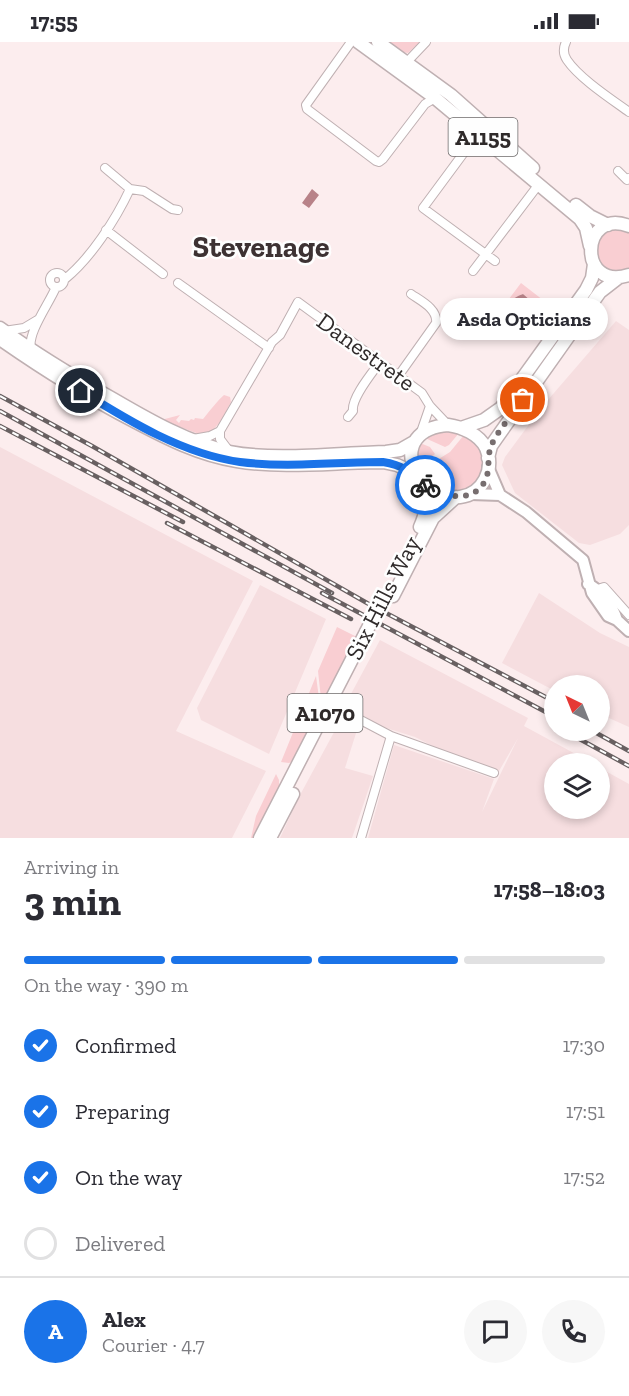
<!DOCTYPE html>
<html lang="en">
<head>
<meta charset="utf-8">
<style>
	:root { --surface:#fff; --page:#f7f7f7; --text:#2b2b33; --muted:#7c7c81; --line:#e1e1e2; --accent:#1a73e8 }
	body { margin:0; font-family:"Zilla Slab",serif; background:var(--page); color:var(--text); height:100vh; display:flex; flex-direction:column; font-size:22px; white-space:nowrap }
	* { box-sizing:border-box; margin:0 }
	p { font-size:20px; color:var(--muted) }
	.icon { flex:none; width:33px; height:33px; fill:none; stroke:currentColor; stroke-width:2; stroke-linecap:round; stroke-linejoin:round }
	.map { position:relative; height:796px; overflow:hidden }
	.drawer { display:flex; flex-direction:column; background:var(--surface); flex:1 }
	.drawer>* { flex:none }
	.needle { width:39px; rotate:317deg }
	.tools { position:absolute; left:544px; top:633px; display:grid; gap:12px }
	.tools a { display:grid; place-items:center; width:66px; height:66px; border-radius:50%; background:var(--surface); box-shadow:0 3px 9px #0003; font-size:30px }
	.pin { position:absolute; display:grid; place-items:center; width:51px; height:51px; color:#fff; margin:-26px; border:3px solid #fff; border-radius:50%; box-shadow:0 2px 6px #0007 }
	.courier { position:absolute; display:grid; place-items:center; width:60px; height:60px; margin:-30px; border:4px solid #1a73e8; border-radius:50%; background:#fff; color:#222; box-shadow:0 2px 8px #0007 }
	.bubble { position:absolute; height:42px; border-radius:21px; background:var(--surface); box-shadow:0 3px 9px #0003; font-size:20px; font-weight:800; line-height:42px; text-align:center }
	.headline em { font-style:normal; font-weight:800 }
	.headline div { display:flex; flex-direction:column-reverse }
	.headline { display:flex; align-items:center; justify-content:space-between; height:102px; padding:0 24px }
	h1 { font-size:39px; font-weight:800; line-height:45px }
	.bar { display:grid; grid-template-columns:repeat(4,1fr); gap:9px 6px; align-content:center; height:72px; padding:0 24px }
	.bar i { height:8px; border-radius:4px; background:var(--line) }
	.bar .active { background:var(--accent) }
	.bar p { grid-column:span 4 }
	.line { display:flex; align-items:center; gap:15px; padding:0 24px; border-top:2px solid var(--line) }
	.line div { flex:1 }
	.round { display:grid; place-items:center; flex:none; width:63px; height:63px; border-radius:32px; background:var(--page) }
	ol { padding:0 24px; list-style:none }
	li { display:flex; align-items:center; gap:18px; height:66px }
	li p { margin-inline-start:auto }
	li .icon { padding:6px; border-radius:50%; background:var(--accent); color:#fff; stroke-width:4 }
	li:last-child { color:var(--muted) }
	li i { width:33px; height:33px; border:3px solid var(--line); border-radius:50% }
	.status { display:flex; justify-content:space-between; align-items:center; height:42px; padding:0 30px; background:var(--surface); direction:ltr }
	.status svg { height:16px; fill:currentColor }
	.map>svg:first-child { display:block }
	.built { fill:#f6dee0 }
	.green { fill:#f9ced2; fill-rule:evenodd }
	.water { fill:#b88288 }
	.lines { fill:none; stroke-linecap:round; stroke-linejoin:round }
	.minor-casing { stroke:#bfb0b2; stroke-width:10 }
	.secondary-casing { stroke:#bfb0b2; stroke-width:14 }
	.primary-casing { stroke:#bfb0b2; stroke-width:15 }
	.minor { stroke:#fff; stroke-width:8 }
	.secondary { stroke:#fff; stroke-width:10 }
	.primary { stroke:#fff; stroke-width:12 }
	.rail-casing { stroke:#686061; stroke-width:4.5 }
	.rail { stroke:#fefefe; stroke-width:2; stroke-dasharray:7; stroke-linecap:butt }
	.primary-bridge-casing { stroke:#bfb0b2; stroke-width:15; stroke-linecap:butt }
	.primary-bridge { stroke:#fff; stroke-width:12 }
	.done { stroke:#776e6f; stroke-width:6; stroke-dasharray:0 10.8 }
	.route { stroke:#1a73e8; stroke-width:8 }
	.labels { text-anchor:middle; stroke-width:5; stroke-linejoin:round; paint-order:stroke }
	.shield { fill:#fefefe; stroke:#6d6a6a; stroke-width:1.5 }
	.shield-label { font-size:22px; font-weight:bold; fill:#2f2a2a }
	.street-label { font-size:24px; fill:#2f2a2a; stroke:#fefefe }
	.district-label { font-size:30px; font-weight:bold; fill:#3d3233; stroke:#fefefe }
</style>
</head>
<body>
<div class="status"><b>17:55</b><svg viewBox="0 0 49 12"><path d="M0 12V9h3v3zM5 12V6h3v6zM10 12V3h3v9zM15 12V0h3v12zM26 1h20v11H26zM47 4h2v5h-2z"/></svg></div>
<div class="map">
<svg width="629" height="796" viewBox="0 0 629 796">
	<rect width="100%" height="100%" fill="#fcedee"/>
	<!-- built -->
	<path class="built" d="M616,279L629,288V483L620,492L590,503L579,501L515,451L502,423L505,415L541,366Z
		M0,405L253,539L176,689L266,729L232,796H0Z
		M260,543L326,577L269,712L201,678L197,666Z
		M539,551L600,591L629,605V685L600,672V644H555V649L502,621Z
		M380,598L528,676L524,684L592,721L555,722V766H600V726L629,742V796H368L394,703L494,737L482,770L518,696L495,736L415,695L383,685L345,663Z
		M339,681L357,688L345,726L373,734L352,796H280L300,753Z"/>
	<!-- green -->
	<path class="green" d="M389,0H420L408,11L402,10Z
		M610,187L629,189V229L607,230L595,215L598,196Z
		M521,241L552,265L537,285L519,295L494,277ZM523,252L530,258L503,278C503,265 511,256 523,252Z
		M224,353L230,355L231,360L221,379L210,391L199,392L161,378L180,373L176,378L179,381L181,378L189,379L191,377L194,378L195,376L203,377C208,371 219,357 224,353Z
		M441,387L459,391L449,403L445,405L425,396Z
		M464,393C482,402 484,414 484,432L470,448C447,451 436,449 422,431L429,423L450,410Z
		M420,401L430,405L435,412L419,426L417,409Z
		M337,585L359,596L322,666L318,629Z
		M316,634L321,671L295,718L289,721L281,720Z
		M276,732L279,738V747L255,796H251L256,774Z"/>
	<!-- water -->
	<path class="water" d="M312,147L319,153L309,166L302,161Z
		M523,252L530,258L532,267L522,279L512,285L502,278C503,265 511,256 523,252Z"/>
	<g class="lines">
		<!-- minor casing -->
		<g class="minor-casing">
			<path id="minor" d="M351,0L306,63L307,67L376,119L379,120L383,117L425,62L435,56
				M566,0C563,6 563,12 567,18C579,36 611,57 629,70
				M406,21L426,0
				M475,88L474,97L423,166L495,219
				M105,126L130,147L144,149L172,167L178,168
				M618,129L627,138L629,136
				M106,188L163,232
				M473,229L539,142
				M50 238a7 7 0 1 1 14 0a7 7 0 1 1-14 0Z
				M65,237C91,216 116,177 130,147
				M178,241L269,306
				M4,289L24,286L39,277
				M31,307C27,291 49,262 56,245
				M399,333L436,281C438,267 421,259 411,252
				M348,375L353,369C351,356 372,331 380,320
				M420,393L430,364
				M193,397L210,394L220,389
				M229,409L220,397V389L272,300L280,293L298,260L422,351L430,364L448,383
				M598,547L604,545L629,573
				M336,665L391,694L494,731
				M361,796L391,694"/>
		</g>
		<!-- secondary casing -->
		<g class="secondary-casing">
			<path id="secondary" d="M488,425L500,453
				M471,452L500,453L526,470L583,518L592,551L608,574L617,578L629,589
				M588,542C601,548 613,564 617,578"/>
		</g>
		<!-- primary casing -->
		<g class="primary-casing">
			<path id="primary" d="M358,0L435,56L580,177L586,186L590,204
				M378,0L451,53L533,126
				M576,163L590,174L608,183
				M629,184C580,165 577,250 629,233
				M0,286C36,312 74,335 113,357C149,378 189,401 230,410C275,419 339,411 386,410L400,408L414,400
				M0,297C43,327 86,354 132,378C166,396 199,413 237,419C285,427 335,420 383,420L397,423L415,431
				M448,383C462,385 479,392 486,406C495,427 483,452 460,455C414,460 384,388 448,383Z
				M461,386L484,378L501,366L586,248L592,236L594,222
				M488,416L491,404L498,394L600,250L618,236
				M420,485C427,469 428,459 424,442
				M393,554L433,476L456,455
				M260,796L366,590
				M270,796L293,752"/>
		</g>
		<!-- minor -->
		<use href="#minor" class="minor"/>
		<!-- secondary -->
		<use href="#secondary" class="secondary"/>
		<!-- primary -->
		<use href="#primary" class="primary"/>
		<!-- rail casing -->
		<g class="rail-casing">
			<path id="rail" d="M0,354L92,404L367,561L555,660
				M0,369L332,551
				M0,384L183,480
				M167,481L351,577
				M322,551L555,675
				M563,688L629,724
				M591,688L629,709"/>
		</g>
		<!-- rail -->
		<use href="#rail" class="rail"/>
		<!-- primary-bridge casing -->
		<g class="primary-bridge-casing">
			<path id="primary-bridge" d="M366,590L386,551"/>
		</g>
		<!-- primary-bridge -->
		<use href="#primary-bridge" class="primary-bridge"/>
	</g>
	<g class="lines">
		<!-- done -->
		<path class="done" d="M425,443C444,455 474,463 486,437C490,426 487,415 491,404C498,388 513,372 523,358"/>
		<!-- route -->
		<path class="route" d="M81,349C129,379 183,412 240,420C287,426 336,420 383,420C402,423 412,430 425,443"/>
	</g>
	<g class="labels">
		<!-- shield labels -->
		<g class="shield">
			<rect x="448.5" y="76" width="69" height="38" rx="4.5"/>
			<rect x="287.5" y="652" width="75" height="38" rx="4.5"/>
		</g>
		<g class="shield-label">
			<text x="483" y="103">A1155</text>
			<text x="325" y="679">A1070</text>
		</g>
		<!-- street labels -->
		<g class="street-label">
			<text transform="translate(366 310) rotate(36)" y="8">Danestrete</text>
			<text transform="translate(383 556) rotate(-63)" y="8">Six Hills Way</text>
		</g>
		<!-- district labels -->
		<g class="district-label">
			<text x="261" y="215">Stevenage</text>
		</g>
	</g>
</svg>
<div class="tools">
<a><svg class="needle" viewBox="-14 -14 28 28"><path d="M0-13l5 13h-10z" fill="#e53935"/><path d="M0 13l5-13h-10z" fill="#7c7c81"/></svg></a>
<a><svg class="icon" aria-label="layers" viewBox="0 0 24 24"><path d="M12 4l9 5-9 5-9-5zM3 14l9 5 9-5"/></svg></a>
</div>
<div class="pin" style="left:523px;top:358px;background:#ea580c"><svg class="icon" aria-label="bag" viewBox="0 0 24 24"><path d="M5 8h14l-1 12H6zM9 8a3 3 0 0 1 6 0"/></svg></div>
<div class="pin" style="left:81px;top:349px;background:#1f2937"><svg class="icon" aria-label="home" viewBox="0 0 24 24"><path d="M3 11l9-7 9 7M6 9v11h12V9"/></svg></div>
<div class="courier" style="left:425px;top:443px"><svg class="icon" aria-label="bike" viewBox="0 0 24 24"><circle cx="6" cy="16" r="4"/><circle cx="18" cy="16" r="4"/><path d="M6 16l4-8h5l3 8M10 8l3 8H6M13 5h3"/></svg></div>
<div class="bubble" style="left:440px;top:256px;width:168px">Asda Opticians</div>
</div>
<section class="drawer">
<div class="headline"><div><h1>3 min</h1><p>Arriving in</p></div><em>17:58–18:03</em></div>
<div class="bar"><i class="active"></i><i class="active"></i><i class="active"></i><i></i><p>On the way · 390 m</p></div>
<ol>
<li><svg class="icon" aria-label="check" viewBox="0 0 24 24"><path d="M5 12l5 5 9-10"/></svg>Confirmed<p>17:30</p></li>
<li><svg class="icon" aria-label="check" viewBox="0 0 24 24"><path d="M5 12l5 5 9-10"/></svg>Preparing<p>17:51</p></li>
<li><svg class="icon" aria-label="check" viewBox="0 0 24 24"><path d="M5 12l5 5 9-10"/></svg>On the way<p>17:52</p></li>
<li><i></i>Delivered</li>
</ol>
<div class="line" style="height:108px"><b class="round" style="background:var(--accent);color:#fff">A</b><div><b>Alex</b><p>Courier · 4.7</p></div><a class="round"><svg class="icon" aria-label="chat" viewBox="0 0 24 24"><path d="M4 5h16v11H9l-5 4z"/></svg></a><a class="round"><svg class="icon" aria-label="phone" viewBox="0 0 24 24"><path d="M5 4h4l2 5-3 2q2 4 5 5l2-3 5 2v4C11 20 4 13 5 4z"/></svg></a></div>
</section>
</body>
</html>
